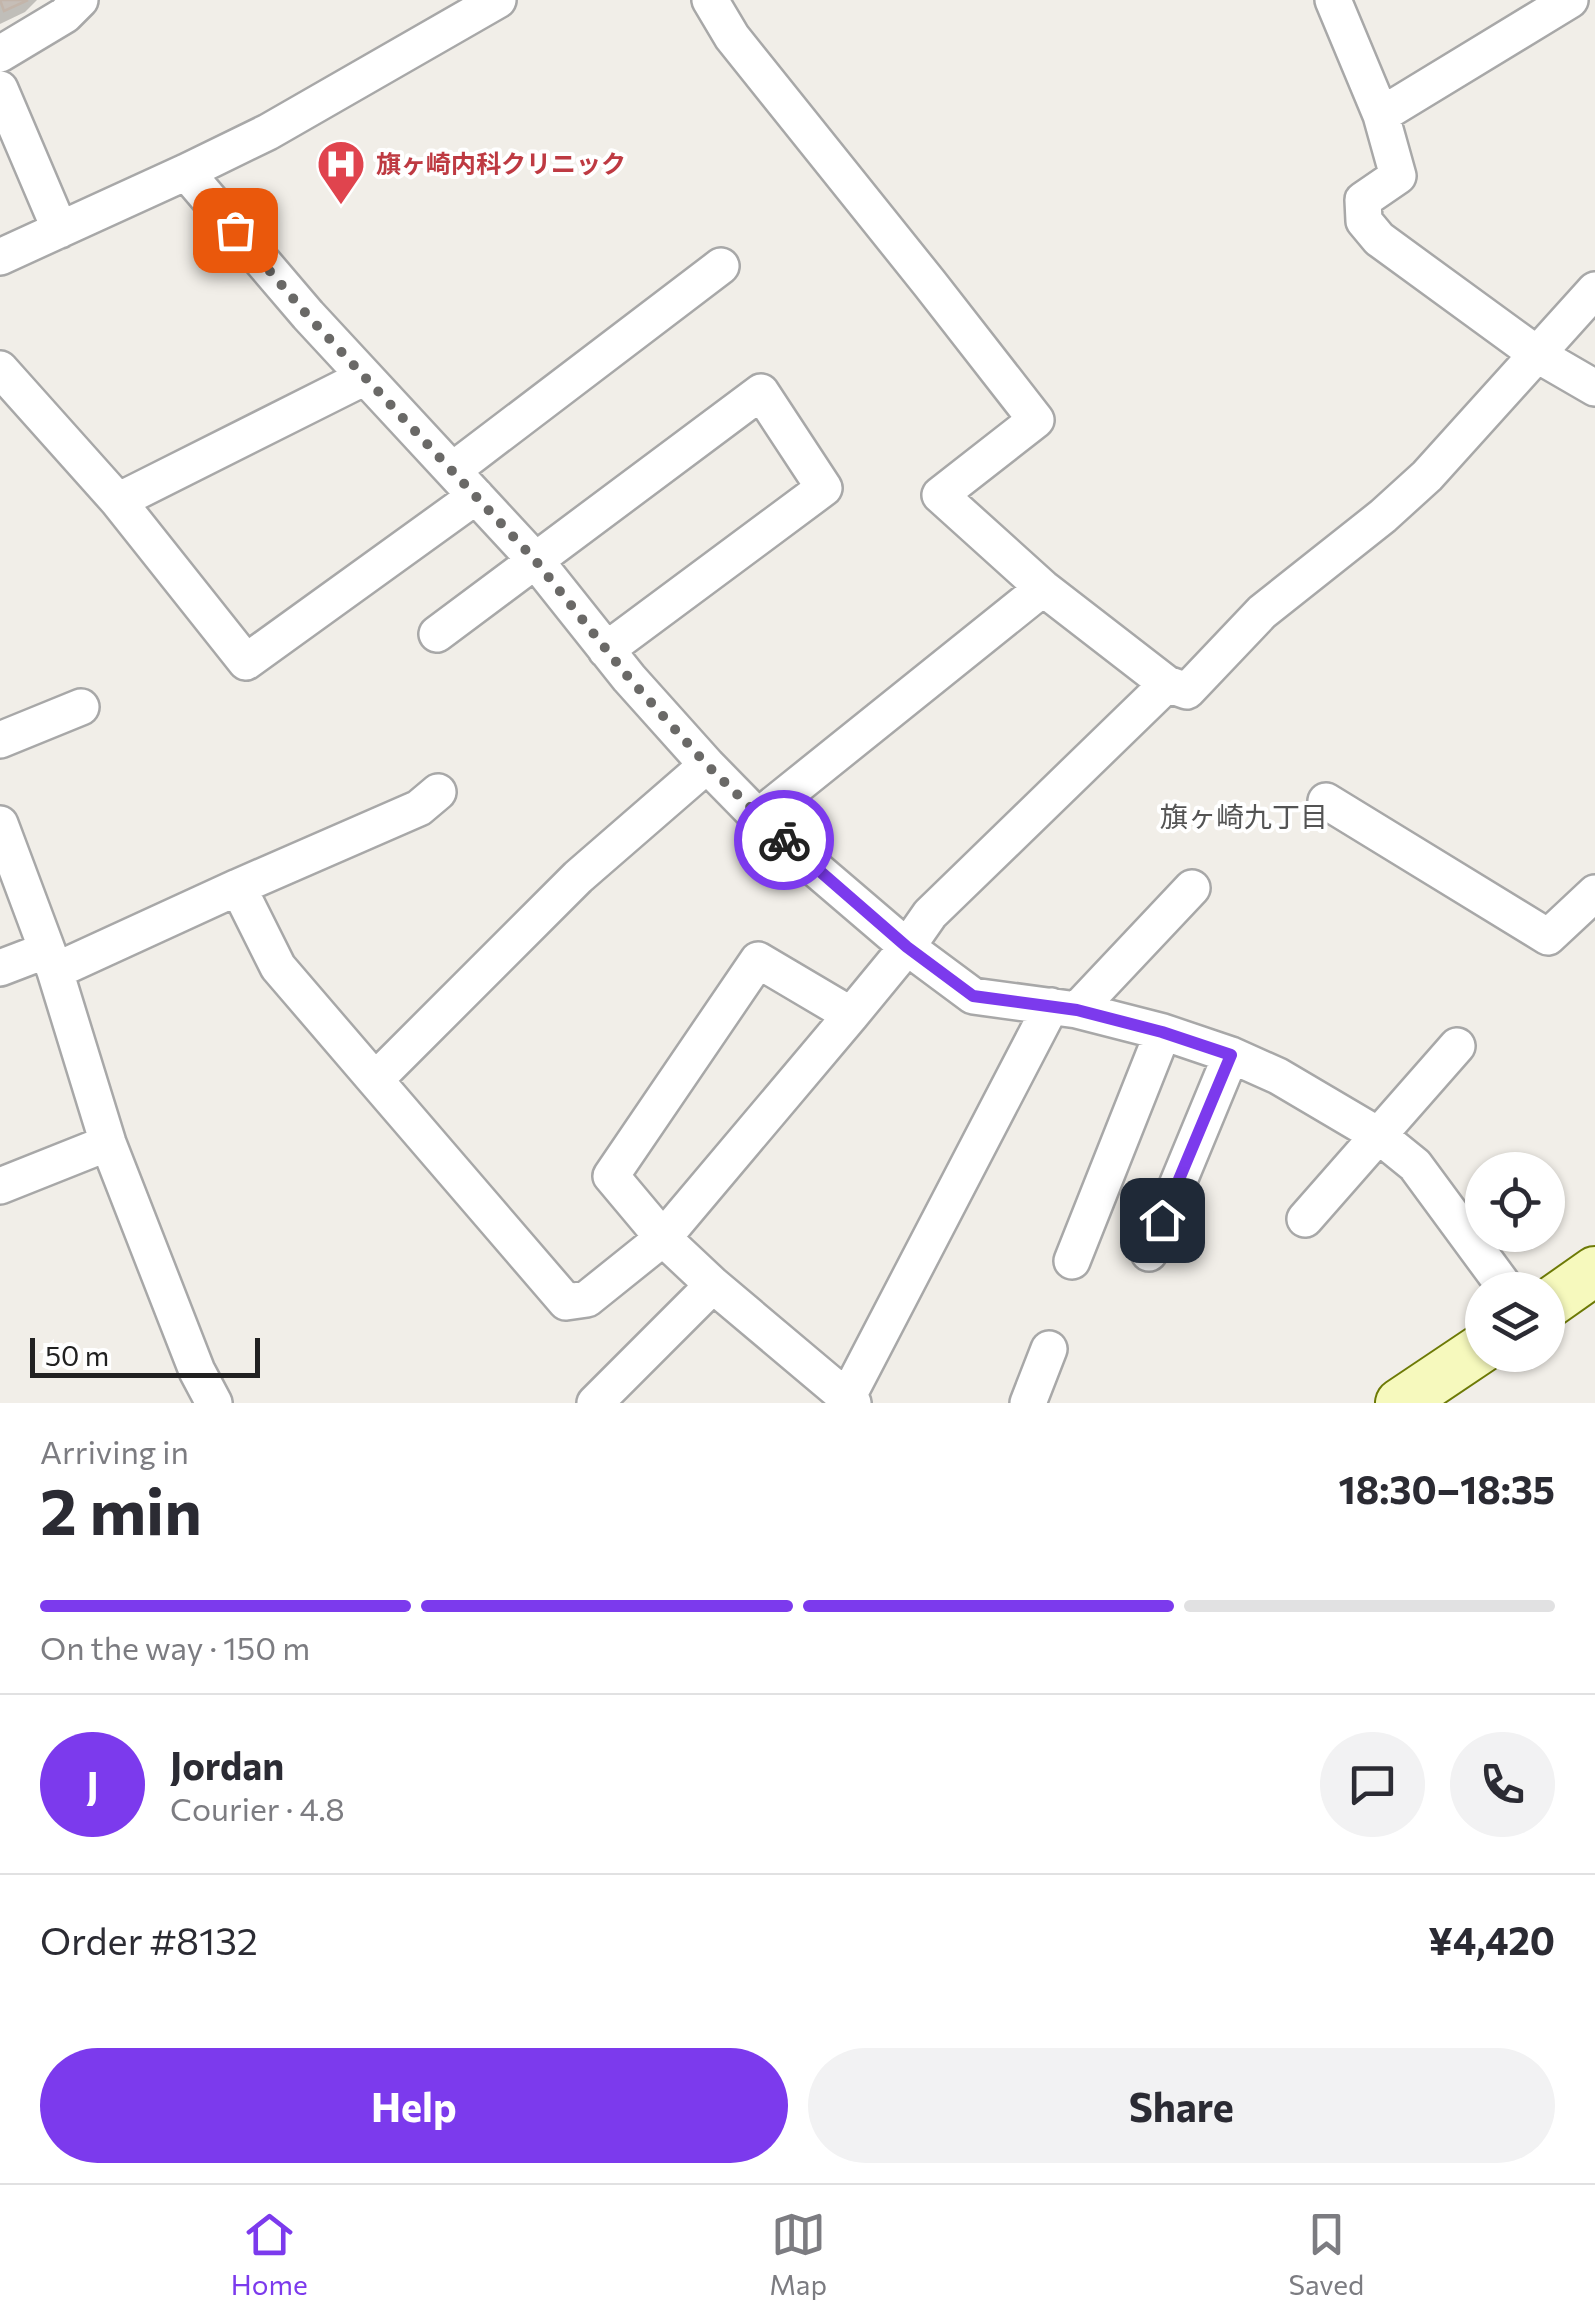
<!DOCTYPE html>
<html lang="en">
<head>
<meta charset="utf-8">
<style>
	:root { --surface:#fff; --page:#f2f2f3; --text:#2b2b33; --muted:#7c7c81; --line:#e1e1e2; --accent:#7c3aed }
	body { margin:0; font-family:Commissioner,"Noto Sans JP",sans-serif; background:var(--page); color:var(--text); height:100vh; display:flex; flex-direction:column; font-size:38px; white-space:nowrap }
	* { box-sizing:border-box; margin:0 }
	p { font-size:32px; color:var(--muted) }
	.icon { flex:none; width:55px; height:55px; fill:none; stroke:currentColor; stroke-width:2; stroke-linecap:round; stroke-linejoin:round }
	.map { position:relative; height:1403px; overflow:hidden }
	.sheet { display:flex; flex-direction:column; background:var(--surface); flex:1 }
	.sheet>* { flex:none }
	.fabs { position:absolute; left:1465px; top:1152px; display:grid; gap:20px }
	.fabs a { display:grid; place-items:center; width:100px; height:100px; border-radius:50%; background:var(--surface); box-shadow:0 2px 8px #0004; font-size:50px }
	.scale { position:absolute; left:30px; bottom:25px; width:230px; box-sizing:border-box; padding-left:10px; border:5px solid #212121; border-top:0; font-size:28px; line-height:35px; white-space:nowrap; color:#212121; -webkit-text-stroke:8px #fff; paint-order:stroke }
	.pin { position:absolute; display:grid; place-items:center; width:85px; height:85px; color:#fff; margin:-42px; border-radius:20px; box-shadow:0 5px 15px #0006 }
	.courier { position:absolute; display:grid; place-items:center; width:100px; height:100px; margin:-50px; border:8px solid #7c3aed; border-radius:50%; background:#fff; color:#222; box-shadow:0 2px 12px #0007 }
	.overview em { font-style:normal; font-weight:700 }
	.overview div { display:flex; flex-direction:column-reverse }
	.overview { display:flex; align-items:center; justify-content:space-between; height:170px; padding:0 40px }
	h1 { font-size:65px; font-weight:700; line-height:75px }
	.bar { display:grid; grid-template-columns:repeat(4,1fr); gap:15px 10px; align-content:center; height:120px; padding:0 40px }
	.bar i { height:12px; border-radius:8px; background:var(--line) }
	.bar .active { background:var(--accent) }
	.bar p { grid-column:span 4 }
	.line { display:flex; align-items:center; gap:25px; padding:0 40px; border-top:2px solid var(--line) }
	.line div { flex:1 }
	.round { display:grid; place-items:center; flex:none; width:105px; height:105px; border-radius:52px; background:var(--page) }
	.primary-button { display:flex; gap:20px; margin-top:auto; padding:20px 40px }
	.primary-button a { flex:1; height:115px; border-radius:60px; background:var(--accent); color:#fff; font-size:40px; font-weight:700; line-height:115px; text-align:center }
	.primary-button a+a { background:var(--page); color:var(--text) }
	.dock { display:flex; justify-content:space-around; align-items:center; height:140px; border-top:2px solid var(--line); background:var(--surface); font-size:28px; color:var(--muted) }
	.dock a { display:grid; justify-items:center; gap:5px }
	.dock .active { color:var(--accent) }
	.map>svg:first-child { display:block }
	.shadow { fill:#0003 }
	.building { fill:#c6beb7; stroke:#c3b5aa; stroke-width:2.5 }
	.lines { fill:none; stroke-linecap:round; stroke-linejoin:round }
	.street-casing { stroke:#a8a8a8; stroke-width:40 }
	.secondary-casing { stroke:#6d7a06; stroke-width:52 }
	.street { stroke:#fff; stroke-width:35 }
	.secondary { stroke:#f6f9bd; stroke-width:48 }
	.done { stroke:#6a6967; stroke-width:10; stroke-dasharray:0 18 }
	.route { stroke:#7c3aed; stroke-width:12 }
	.labels { text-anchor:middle; stroke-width:8; stroke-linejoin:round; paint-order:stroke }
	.health-label { font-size:25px; font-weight:bold; fill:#be3a42; stroke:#fff; text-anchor:start }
	.neighbourhood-label { font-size:28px; fill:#545454; stroke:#fff }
</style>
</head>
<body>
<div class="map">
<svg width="1595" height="1403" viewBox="0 0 1595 1403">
	<rect width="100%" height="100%" fill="#f1eee8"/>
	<!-- shadow -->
	<path class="shadow" d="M0,0H37L25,12L0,24Z"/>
	<!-- building -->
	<path class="building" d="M0,0H28L4,11Z"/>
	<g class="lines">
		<!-- street casing -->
		<g class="street-casing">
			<path id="street" d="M710,0L732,37L930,284L1036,420L940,495L1043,588L1167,684L1187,691L1262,612L1383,516L1427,476L1595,290
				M1333,0L1381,115L1398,176L1363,200L1364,221L1379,239L1538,355L1595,388
				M0,54L65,15L80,0
				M0,89L60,230
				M1381,115L1570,0
				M186,172L308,315L535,560L629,678L707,765L758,817L817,870L907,947L973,996L1077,1010L1163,1032L1231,1055L1278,1076L1378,1135L1415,1165L1507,1290
				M0,257L186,172L268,132L498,0
				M0,369L118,501L365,377
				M453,470L721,266
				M118,501L246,662L476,496
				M437,634L761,392L824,488L606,650
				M0,740L81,707
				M438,792L419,808L238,887L278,967L375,1080L578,877L707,765
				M1326,801L1548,937L1595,893
				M758,817L1043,588
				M0,824L55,971L108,1143L197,1371L214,1403
				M0,968L47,950
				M55,971L238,887
				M1077,1010L1192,888
				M375,1080L566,1302L587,1299L663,1238L611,1176L758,960L851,1015
				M0,1186L108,1143
				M1305,1219L1457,1046
				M1149,1253L1231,1055
				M1072,1261L1163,1032
				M847,1398L1051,1006
				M595,1403L713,1285
				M853,1403L713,1285L663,1238L851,1015L907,947L930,914L1167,684
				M1028,1403L1049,1349"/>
		</g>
		<!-- secondary casing -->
		<g class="secondary-casing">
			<path id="secondary" d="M1548,1304L1595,1271
				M1400,1403L1482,1348"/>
		</g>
		<!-- street -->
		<use href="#street" class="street"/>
		<!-- secondary -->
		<use href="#secondary" class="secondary"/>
	</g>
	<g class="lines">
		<!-- done -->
		<path class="done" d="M235,230L308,316L535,560L629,678L707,765L784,840"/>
		<!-- route -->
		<path class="route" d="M784,840L907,947L973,996L1077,1010L1162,1032L1231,1055L1162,1220"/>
	</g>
	<!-- icons -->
	<defs>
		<g id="hospital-pin" transform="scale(2.5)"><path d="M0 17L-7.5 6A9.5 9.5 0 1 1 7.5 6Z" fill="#e0444e" stroke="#fff"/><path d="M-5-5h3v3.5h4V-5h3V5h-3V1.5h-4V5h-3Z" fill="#fff"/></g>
	</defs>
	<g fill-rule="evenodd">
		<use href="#hospital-pin" x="341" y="164"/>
	</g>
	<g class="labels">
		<!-- health labels -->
		<g class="health-label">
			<text x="376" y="173">旗ヶ崎内科クリニック</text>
		</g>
		<!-- neighbourhood labels -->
		<g class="neighbourhood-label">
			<text x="1244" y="827">旗ヶ崎九丁目</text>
		</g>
	</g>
</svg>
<div class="fabs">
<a><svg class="icon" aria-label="locate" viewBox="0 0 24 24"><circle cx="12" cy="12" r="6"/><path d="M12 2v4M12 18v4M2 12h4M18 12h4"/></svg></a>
<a><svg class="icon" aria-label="layers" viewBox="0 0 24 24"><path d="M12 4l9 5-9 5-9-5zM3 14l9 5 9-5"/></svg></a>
</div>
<div class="scale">50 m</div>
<div class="pin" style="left:235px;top:230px;background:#ea580c"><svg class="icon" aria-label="bag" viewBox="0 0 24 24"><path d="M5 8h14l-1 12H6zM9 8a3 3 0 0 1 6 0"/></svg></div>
<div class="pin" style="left:1162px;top:1220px;background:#1f2937"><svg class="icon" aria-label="home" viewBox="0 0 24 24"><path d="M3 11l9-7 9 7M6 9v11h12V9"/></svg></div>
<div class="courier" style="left:784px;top:840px"><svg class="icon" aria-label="bike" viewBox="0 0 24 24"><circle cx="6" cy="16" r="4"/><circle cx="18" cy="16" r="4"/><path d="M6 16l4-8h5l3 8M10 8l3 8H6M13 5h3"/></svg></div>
</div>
<section class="sheet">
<div class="overview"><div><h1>2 min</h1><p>Arriving in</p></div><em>18:30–18:35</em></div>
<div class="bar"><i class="active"></i><i class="active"></i><i class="active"></i><i></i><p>On the way · 150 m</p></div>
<div class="line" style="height:180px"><b class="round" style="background:var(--accent);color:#fff">J</b><div><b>Jordan</b><p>Courier · 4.8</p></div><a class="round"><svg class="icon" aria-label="chat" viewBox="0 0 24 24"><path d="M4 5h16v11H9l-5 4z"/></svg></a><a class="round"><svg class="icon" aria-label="phone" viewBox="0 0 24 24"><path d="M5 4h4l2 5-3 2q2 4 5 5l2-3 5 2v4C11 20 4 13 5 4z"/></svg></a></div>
<div class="line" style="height:130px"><div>Order #8132</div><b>¥4,420</b></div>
<div class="primary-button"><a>Help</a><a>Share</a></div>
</section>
<nav class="dock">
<a class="active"><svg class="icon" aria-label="home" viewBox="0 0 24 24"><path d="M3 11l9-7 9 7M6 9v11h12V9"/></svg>Home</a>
<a><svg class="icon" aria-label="map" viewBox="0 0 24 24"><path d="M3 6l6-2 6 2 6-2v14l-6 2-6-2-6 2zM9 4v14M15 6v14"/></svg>Map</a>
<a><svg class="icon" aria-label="saved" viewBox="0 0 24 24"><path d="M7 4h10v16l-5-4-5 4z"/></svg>Saved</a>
</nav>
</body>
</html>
